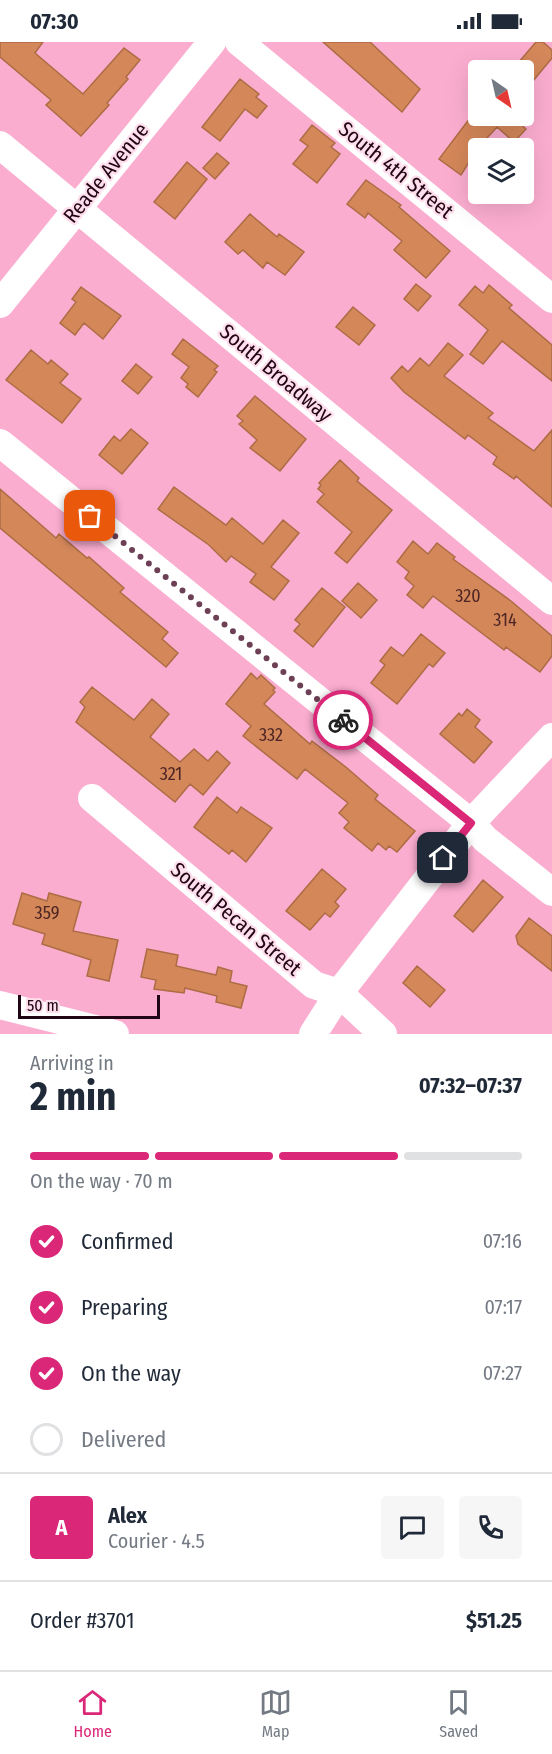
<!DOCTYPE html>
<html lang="en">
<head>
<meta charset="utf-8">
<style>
	:root { --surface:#fff; --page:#f6f6f7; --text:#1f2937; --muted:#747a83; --line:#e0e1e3; --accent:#db2777 }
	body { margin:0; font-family:"Fira Sans Condensed",sans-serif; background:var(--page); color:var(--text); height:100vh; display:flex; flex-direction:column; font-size:22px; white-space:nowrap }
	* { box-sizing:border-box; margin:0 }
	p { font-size:20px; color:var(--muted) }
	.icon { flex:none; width:33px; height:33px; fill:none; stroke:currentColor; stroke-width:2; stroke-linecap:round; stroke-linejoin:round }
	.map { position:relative; height:992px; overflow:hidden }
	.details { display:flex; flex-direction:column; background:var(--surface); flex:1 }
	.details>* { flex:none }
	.needle { width:39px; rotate:146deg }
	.buttons { position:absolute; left:468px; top:18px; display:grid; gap:12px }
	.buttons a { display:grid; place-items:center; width:66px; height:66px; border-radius:6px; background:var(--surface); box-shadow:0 6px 24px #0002; font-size:30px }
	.scale { position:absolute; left:18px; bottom:15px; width:142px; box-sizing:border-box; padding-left:6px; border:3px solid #200614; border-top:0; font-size:16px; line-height:21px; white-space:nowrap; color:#200614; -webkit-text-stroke:4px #ffdeec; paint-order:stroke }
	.pin { position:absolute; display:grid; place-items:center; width:51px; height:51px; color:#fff; margin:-26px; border-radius:12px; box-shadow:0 3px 9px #0006 }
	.courier { position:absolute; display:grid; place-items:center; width:60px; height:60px; margin:-30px; border:4px solid #db2777; border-radius:50%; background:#fff; color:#222; box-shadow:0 2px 8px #0007 }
	.head em { font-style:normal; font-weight:700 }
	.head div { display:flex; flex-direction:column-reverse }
	.head { display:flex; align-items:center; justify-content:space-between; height:102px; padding:0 30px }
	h1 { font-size:39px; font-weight:700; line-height:45px }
	.bar { display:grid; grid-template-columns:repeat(4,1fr); gap:9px 6px; align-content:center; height:72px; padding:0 30px }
	.bar i { height:8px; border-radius:4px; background:var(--line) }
	.bar .active { background:var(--accent) }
	.bar p { grid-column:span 4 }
	.line { display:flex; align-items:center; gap:15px; padding:0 30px; border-top:2px solid var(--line) }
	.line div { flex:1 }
	.round { display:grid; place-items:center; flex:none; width:63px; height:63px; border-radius:6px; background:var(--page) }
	ol { padding:0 30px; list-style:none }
	li { display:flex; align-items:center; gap:18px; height:66px }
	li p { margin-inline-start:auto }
	li .icon { padding:6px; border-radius:50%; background:var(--accent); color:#fff; stroke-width:4 }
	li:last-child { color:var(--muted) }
	li i { width:33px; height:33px; border:3px solid var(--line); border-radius:50% }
	.status { display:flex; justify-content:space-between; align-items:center; height:42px; padding:0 30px; background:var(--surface); direction:ltr }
	.status svg { height:16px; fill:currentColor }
	.menu { display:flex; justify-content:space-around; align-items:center; height:84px; border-top:2px solid var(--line); background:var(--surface); font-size:16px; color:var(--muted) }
	.menu a { display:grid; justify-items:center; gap:3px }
	.menu .active { color:var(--accent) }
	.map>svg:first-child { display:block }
	.building { fill:#d48759; stroke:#ad6c44; stroke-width:1.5 }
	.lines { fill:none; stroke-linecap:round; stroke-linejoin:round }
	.minor { stroke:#fff; stroke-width:28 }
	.done { stroke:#6d4056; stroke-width:6; stroke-dasharray:0 10.8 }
	.route { stroke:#db2777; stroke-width:8 }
	.labels { text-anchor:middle; stroke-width:4.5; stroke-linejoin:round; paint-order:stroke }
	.number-label { font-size:18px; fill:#4d2625 }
	.street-label { font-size:21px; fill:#200614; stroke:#ffdeec }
</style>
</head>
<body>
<div class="status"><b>07:30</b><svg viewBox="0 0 49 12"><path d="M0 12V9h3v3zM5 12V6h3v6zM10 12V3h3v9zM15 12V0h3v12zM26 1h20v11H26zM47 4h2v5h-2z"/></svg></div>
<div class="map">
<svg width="552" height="992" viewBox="0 0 552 992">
	<rect width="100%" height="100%" fill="#fbadd0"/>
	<!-- building -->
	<path class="building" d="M0,0H43L35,11L83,52L124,6L140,18L126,35L128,37L107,61L109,63L81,94L46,63L51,58L0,15Z
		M323,0H370L420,47L402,70Z
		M536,0H543L552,8V16L524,50V28H512Z
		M240,37L259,52L256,55L267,64L257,76L245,67L220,99L202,85Z
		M473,72L481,78L484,74L494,82L501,74H511L526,87L514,100L497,85L478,106L461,133L439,117Z
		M312,83L335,101L331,105L340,112L317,141L293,122L308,104L300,98Z
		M217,111L229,121L215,137L203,126Z
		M187,120L207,137L175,177L154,160Z
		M366,138L401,163L399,165L450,209L426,236L394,208L402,199L368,171L365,176L347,162Z
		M250,172L277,195L279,192L304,210L285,233L267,220L263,226L243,208L238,212L225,200Z
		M416,242L431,254L418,269L404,257Z
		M489,243L512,263L509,266L552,303V339L502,299L483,322L470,312L488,288L459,263L475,244L483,251Z
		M81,245L121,274L103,297L84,281L75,293L60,281L76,260L72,257Z
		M353,265L375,283L359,303L336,285Z
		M183,297L218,324L214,328L217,330L198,355L186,345L188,342L181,336L189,325L172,312Z
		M448,301L463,313L444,334L493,371L488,376L534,409L552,388V465L516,434L514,437L493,422L497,415L468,393L465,397L404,350L391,336L402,324L408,330L420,316L429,324Z
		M31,308L48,322L51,318L68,332L60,341L81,357L62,381L6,338Z
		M136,322L152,335L138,352L122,339Z
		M255,354L306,397L280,429L250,406L257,398L239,382L243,379L237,374Z
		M131,387L148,401L122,432L99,413L114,394L120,399Z
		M340,418L359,436L357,439L392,468L347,521L335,511L352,490L317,460L324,452L318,447L321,443L319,441Z
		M174,445L226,483L232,476L263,502L283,478L299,491L271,525L289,539L274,558L250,540L256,532L231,514L226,520L209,503L158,467Z
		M0,447L56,496L59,492L87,516L89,515L124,546L120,550L168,590L162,597L178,611L166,625L0,486Z
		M413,499L428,512L437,501L455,515L453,517L511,559L552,594V614L540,630L506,605L504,608L433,554L423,566L407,553L414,544L405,536L409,530L397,520Z
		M358,541L377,558L361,576L342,559Z
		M322,546L345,565L313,605L294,589L300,582L295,578Z
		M421,592L445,611L433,625L429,622L397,662L371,641L385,623L380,619L391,605L403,614Z
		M251,631L257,637L261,633L275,646L273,648L275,650L264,662L310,702L312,699L347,726L378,753L375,757L415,789L397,810L389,804L386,808L378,801L372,809L344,786L349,780L339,771L348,761L305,727L297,737L243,694L251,684L226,662Z
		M92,645L134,678L152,657L169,672L150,695L180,720L194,707L208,719L217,709L230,721L203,753L190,742L175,760L76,680L85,665L80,660Z
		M467,667L480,678L475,685L492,700L474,721L440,692L459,671L462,674Z
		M217,755L237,771L241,765L272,786L246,820L232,808L229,812L194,785Z
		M322,827L346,847L335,860L339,864L330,875L325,871L310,888L286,869Z
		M483,838L503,855L473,890L454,874Z
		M22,851L47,859L49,851L81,860L73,889L118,898L109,939L87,934L91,918L42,902L45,892L13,882Z
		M529,876L552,894V929L518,902L516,894Z
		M147,907L178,913L176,924L216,933L218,925L232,929L230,940L247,944L241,966L216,960L217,954L185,946L184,951L154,947L156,938L141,935Z
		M417,924L445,948L430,965L403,941Z"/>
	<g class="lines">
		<!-- minor -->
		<path class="minor" d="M239,0L552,257
			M0,103L552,559
			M0,262L212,0
			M0,401L471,781L485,797L552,850
			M92,756L314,943L339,951L383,992
			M0,963L115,992
			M313,992L339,951L471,781L552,695"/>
	</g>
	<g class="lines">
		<!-- done -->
		<path class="done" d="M90,474L343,678"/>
		<!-- route -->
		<path class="route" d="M343,678L471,781L443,816"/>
	</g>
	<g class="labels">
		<!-- number labels -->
		<g class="number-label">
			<text x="468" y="560">320</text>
			<text x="505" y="584">314</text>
			<text x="271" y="699">332</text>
			<text x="171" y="738">321</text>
			<text x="47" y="877">359</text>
		</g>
		<!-- street labels -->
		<g class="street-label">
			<text transform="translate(396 128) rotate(39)" y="7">South 4th Street</text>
			<text transform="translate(106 131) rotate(-51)" y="7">Reade Avenue</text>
			<text transform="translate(276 331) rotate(40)" y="7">South Broadway</text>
			<text transform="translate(236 877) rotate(40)" y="7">South Pecan Street</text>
		</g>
	</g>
</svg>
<div class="buttons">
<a><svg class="needle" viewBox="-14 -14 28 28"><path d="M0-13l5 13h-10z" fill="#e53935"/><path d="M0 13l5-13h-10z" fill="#747a83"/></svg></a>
<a><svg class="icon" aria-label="layers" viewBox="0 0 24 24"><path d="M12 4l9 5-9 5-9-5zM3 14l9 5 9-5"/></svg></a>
</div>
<div class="scale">50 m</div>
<div class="pin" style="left:90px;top:474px;background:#ea580c"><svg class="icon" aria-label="bag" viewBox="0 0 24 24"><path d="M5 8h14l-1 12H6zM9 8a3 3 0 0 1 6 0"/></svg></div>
<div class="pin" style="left:443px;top:816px;background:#1f2937"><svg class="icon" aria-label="home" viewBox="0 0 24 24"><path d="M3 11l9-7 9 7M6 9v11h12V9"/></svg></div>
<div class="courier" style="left:343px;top:678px"><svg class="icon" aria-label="bike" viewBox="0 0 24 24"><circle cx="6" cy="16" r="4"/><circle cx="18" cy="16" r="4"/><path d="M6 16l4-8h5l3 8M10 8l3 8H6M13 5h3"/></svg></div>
</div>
<section class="details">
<div class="head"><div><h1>2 min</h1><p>Arriving in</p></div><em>07:32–07:37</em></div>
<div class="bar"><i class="active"></i><i class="active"></i><i class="active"></i><i></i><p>On the way · 70 m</p></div>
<ol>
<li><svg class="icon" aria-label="check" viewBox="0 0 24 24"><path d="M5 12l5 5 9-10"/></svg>Confirmed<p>07:16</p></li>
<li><svg class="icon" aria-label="check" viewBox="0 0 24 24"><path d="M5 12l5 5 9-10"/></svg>Preparing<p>07:17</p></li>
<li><svg class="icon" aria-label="check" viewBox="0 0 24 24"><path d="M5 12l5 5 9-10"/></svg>On the way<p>07:27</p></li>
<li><i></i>Delivered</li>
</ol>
<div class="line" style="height:108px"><b class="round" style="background:var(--accent);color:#fff">A</b><div><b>Alex</b><p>Courier · 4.5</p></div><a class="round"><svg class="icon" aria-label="chat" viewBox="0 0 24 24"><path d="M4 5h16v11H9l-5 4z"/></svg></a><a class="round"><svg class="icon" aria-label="phone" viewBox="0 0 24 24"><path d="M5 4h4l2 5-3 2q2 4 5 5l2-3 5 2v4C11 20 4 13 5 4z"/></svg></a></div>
<div class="line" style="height:78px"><div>Order #3701</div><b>$51.25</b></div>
</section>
<nav class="menu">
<a class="active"><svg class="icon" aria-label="home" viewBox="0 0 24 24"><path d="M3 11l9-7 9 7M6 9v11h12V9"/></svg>Home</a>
<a><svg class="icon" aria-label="map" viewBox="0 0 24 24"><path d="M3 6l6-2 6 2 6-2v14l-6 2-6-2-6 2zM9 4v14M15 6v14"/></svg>Map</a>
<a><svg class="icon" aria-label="saved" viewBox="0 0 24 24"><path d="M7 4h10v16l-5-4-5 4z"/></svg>Saved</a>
</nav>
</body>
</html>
